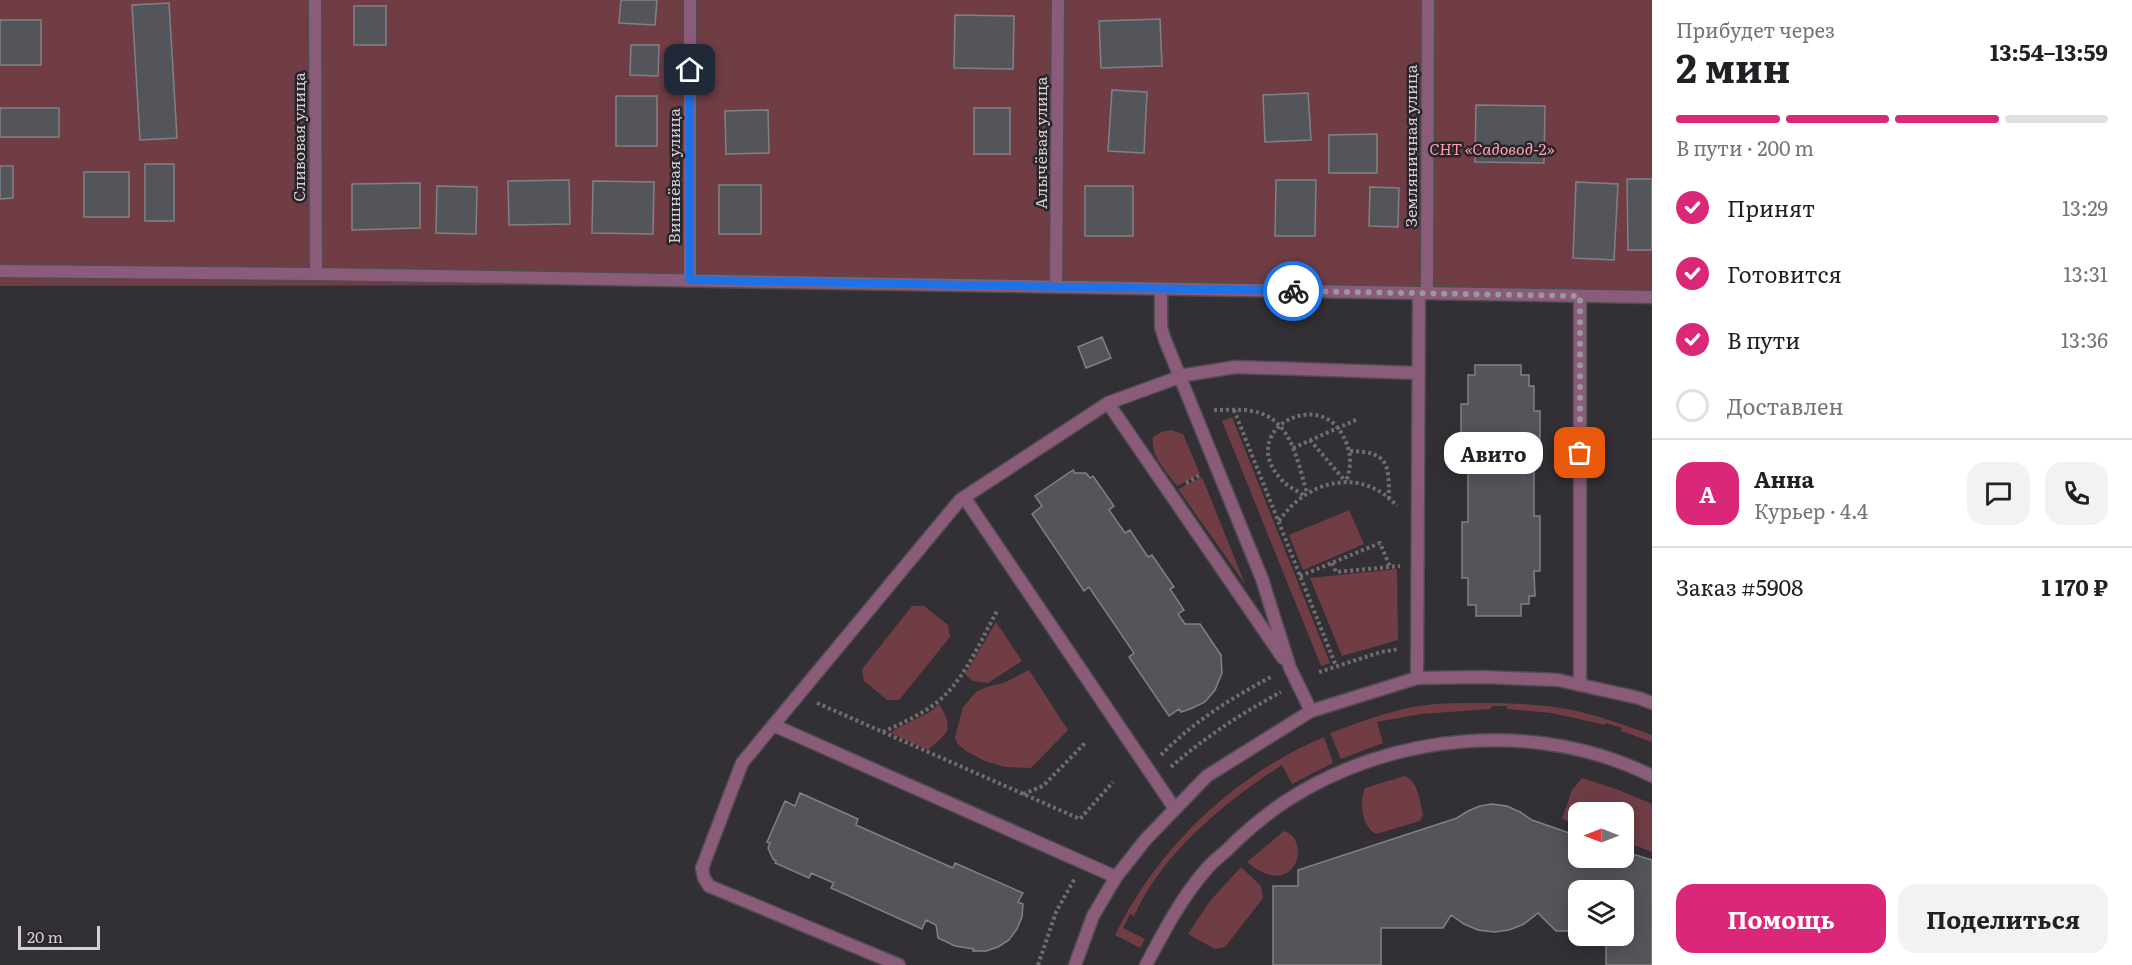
<!DOCTYPE html>
<html lang="ru">
<head>
<meta charset="utf-8">
<style>
	:root { --surface:#fff; --page:#f2f2f2; --text:#202124; --muted:#757577; --line:#e0e0e0; --accent:#db2777 }
	body { margin:0; font-family:Literata,serif; background:var(--page); color:var(--text); height:100vh; display:flex; flex-direction:column; font-size:22px; white-space:nowrap }
	* { box-sizing:border-box; margin:0 }
	p { font-size:20px; color:var(--muted) }
	.icon { flex:none; width:33px; height:33px; fill:none; stroke:currentColor; stroke-width:2; stroke-linecap:round; stroke-linejoin:round }
	.map { position:relative; flex:1; overflow:hidden }
	.panel { display:flex; flex-direction:column; background:var(--surface); width:480px }
	.panel>* { flex:none }
	.needle { width:39px; rotate:270deg }
	.tools { position:absolute; left:1568px; top:802px; display:grid; gap:12px }
	.tools a { display:grid; place-items:center; width:66px; height:66px; border-radius:12px; background:var(--surface); box-shadow:0 3px 15px #0003; font-size:30px }
	.scale { position:absolute; left:18px; bottom:15px; width:82px; box-sizing:border-box; padding-left:6px; border:3px solid #d2d0d4; border-top:0; font-size:16px; line-height:21px; white-space:nowrap; color:#d2d0d4; -webkit-text-stroke:4px #29252b; paint-order:stroke }
	.pin { position:absolute; display:grid; place-items:center; width:51px; height:51px; color:#fff; margin:-26px; border-radius:12px; box-shadow:0 3px 9px #0006 }
	.courier { position:absolute; display:grid; place-items:center; width:60px; height:60px; margin:-30px; border:4px solid #1a73e8; border-radius:50%; background:#fff; color:#222; box-shadow:0 2px 8px #0007 }
	.bubble { position:absolute; height:42px; border-radius:18px; background:var(--surface); box-shadow:0 3px 15px #0003; font-size:20px; font-weight:700; line-height:42px; text-align:center }
	.headline em { font-style:normal; font-weight:700 }
	.headline div { display:flex; flex-direction:column-reverse }
	.headline { display:flex; align-items:center; justify-content:space-between; height:102px; padding:0 24px }
	h1 { font-size:39px; font-weight:700; line-height:45px }
	.bar { display:grid; grid-template-columns:repeat(4,1fr); gap:9px 6px; align-content:center; height:72px; padding:0 24px }
	.bar i { height:8px; border-radius:4px; background:var(--line) }
	.bar .active { background:var(--accent) }
	.bar p { grid-column:span 4 }
	.line { display:flex; align-items:center; gap:15px; padding:0 24px; border-top:2px solid var(--line) }
	.line div { flex:1 }
	.round { display:grid; place-items:center; flex:none; width:63px; height:63px; border-radius:18px; background:var(--page) }
	ol { padding:0 24px; list-style:none }
	li { display:flex; align-items:center; gap:18px; height:66px }
	li p { margin-inline-start:auto }
	li .icon { padding:6px; border-radius:50%; background:var(--accent); color:#fff; stroke-width:4 }
	li:last-child { color:var(--muted) }
	li i { width:33px; height:33px; border:3px solid var(--line); border-radius:50% }
	.primary-button { display:flex; gap:12px; margin-top:auto; padding:12px 24px }
	.primary-button a { flex:1; height:69px; border-radius:18px; background:var(--accent); color:#fff; font-size:24px; font-weight:700; line-height:69px; text-align:center }
	.primary-button a+a { background:var(--page); color:var(--text) }
	main { display:flex; flex:1; min-height:0 }
	.map>svg:first-child { display:block }
	.green { fill:#703d45 }
	.building { fill:#54545b; stroke:#808188; stroke-width:1.5 }
	.lines { fill:none; stroke-linecap:round; stroke-linejoin:round }
	.lane-casing { stroke:#4f4c52; stroke-width:15 }
	.street-casing { stroke:#4f4c52; stroke-width:15 }
	.path { stroke:#6f6c72; stroke-width:4; stroke-dasharray:3 3; stroke-linecap:butt }
	.lane { stroke:#8b5b7a; stroke-width:12 }
	.street { stroke:#8b5b7a; stroke-width:12 }
	.done { stroke:#9a989c; stroke-width:6; stroke-dasharray:0 10.8 }
	.route { stroke:#1a73e8; stroke-width:8 }
	.labels { text-anchor:middle; stroke-width:5; stroke-linejoin:round; paint-order:stroke }
	.street-label { font-size:16px; fill:#d2d0d4; stroke:#29252b }
	.park-label { font-size:16px; font-style:italic; fill:#fda0ae; stroke:#29252b }
</style>
</head>
<body>
<main>
<div class="map">
<svg width="1652" height="965" viewBox="0 0 1652 965">
	<rect width="100%" height="100%" fill="#322f35"/>
	<!-- green -->
	<path class="green" d="M0,0H1652V302L722,285L0,286Z
		M1232,417L1330,663L1321,666L1222,421Z
		M1171,430L1183,434L1200,474L1177,486C1167,472 1150,456 1153,437L1161,432Z
		M1202,477L1245,584L1178,489Z
		M1349,510L1364,544L1303,570L1289,535Z
		M1397,569L1398,640L1342,656L1310,578Z
		M912,606H924L948,625L950,637L899,700H887L864,681L862,669Z
		M996,622L1022,661L988,683L973,681L965,674Z
		M1029,670L1068,730L1031,768L1005,767L985,761L966,751L957,743L955,737L963,707L976,692L987,687L1006,682Z
		M1497,703C1525,704 1553,705 1581,712C1605,718 1628,726 1652,735V742L1621,731L1622,728L1606,723L1605,725L1552,713L1507,709V706H1492L1491,709L1421,714L1377,722L1383,743L1341,759L1330,733C1357,723 1384,713 1412,707C1439,702 1469,703 1497,703Z
		M939,704C955,730 948,732 928,750L891,733L896,729L930,712Z
		M1324,737L1333,763L1292,784L1282,765C1226,801 1162,853 1134,916L1130,914L1123,928L1145,939L1140,948L1115,935C1159,846 1233,776 1324,737Z
		M1404,776C1418,780 1420,801 1423,814L1420,821L1376,834C1362,828 1359,801 1365,788Z
		M1582,778L1619,790L1652,804V852L1623,841V813H1578V825L1562,819L1572,790Z
		M1284,831C1313,840 1295,903 1247,862Z
		M1241,867L1261,886L1263,898L1225,947L1215,949L1188,934L1210,901Z"/>
	<!-- building -->
	<path class="building" d="M621,0H657L655,25L619,23Z
		M169,3L177,138L140,140L132,5Z
		M354,6H386V45H354Z
		M955,15L1014,16L1013,69L954,68Z
		M1160,19L1162,66L1101,68L1099,21Z
		M0,20H41V65H0Z
		M631,45H659L658,76L630,75Z
		M1112,90L1147,92L1144,153L1108,151Z
		M1308,93L1311,140L1265,142L1263,95Z
		M616,96H657V146H616Z
		M1476,105L1545,106L1544,163L1475,162Z
		M0,108H59V137H0Z
		M974,108H1010V154H974Z
		M768,110L769,153L726,154L725,111Z
		M1377,134V173H1329V135Z
		M145,164H174V221H145Z
		M0,166H13V198L0,199Z
		M84,172H129V217H84Z
		M1627,179H1652V250H1628Z
		M569,180L570,224L509,225L508,181Z
		M1276,180H1316L1315,236H1275Z
		M593,181L654,182L653,234L592,233Z
		M1576,182L1618,184L1614,260L1573,258Z
		M420,183V228L352,230V184Z
		M719,185H761V234H719Z
		M437,186L477,187L476,234L436,233Z
		M1085,186H1133V236H1085Z
		M1370,187L1399,188L1398,227L1369,226Z
		M1102,337L1111,358L1086,368L1078,347Z
		M1475,365H1521V375H1529V386H1534V411H1540V466H1534V516H1540V571H1534L1535,596H1529V604H1521V616H1476V605H1468V578H1462V522H1468V457H1461V404H1468V375H1475Z
		M1073,470L1075,473H1086L1090,478L1093,476L1114,506L1109,510L1125,533L1130,530L1148,557L1152,555L1174,587L1170,589L1184,610L1178,614L1185,624H1200L1221,655L1222,673L1215,690L1205,702L1190,709L1181,712L1179,709L1169,716L1129,657L1134,653L1089,587L1084,591L1032,514L1042,506L1035,496Z
		M800,793L858,819L856,825L953,868L955,863L1023,893L1018,902L1023,904L1022,917L1017,929L1009,940L998,947L986,951H973L974,949L955,946L938,938L936,925L926,920L922,929L831,888L834,883L811,873L809,878L775,863L776,861L773,859L768,848L770,843L767,842L785,801L795,806Z
		M1492,804L1507,806L1520,812L1532,820L1578,836V858H1623V851L1652,860V965H1606V936H1623V891H1578V931H1556L1538,913L1524,924L1509,930L1494,932L1478,930L1464,924L1451,915L1443,928H1381V965H1273V886H1298V870L1457,818L1468,811L1480,806Z"/>
	<g class="lines">
		<!-- lane casing -->
		<g class="lane-casing">
			<path id="lane" d="M1161,289V327L1165,340L1262,579L1290,668L1311,711
				M1580,296V685
				M1108,403L1283,658
				M964,497L1175,809
				M1417,678L1419,293
				M773,725L1116,877
				M899,965L709,886L704,878L702,868L742,763L960,500L1108,403L1185,375L1236,367L1419,373
				M1146,965C1163,933 1180,900 1204,872C1210,864 1219,857 1227,850C1245,832 1265,815 1286,801C1392,732 1538,719 1652,776"/>
		</g>
		<!-- street casing -->
		<g class="street-casing">
			<path id="street" d="M315,0L316,274
				M690,0V280
				M0,271L316,274L1652,297
				M1056,287L1058,0
				M1427,293L1428,0
				M1075,965L1093,916L1116,877L1146,839L1207,776L1311,711L1417,678L1484,677L1558,680L1639,698L1652,703"/>
		</g>
		<!-- path -->
		<path class="path" d="M1214,410C1227,410 1240,409 1252,411C1292,418 1297,461 1307,493
			M1234,410L1336,666
			M1310,440L1346,482
			M1293,448L1358,419
			M1350,451C1388,452 1389,463 1389,498
			M1186,483L1200,475
			M1303,495C1296,490 1286,486 1281,479C1237,432 1316,388 1342,434C1352,452 1352,464 1346,482
			M1279,521C1307,480 1361,466 1397,506
			M1332,563L1336,572L1400,566
			M1300,576L1380,543L1390,567
			M1319,672L1381,652L1399,649
			M817,703L1080,819L1113,782
			M883,732C904,722 926,713 943,697C967,674 981,640 997,611
			M1161,755C1193,722 1231,698 1271,677
			M1171,767C1205,737 1242,713 1281,692
			M1023,794L1043,786L1086,742
			M1038,965L1056,912L1075,878"/>
		<!-- lane -->
		<use href="#lane" class="lane"/>
		<!-- street -->
		<use href="#street" class="street"/>
	</g>
	<g class="lines">
		<!-- done -->
		<path class="done" d="M1293,291L1580,296V453"/>
		<!-- route -->
		<path class="route" d="M690,70V280L1293,291"/>
	</g>
	<g class="labels">
		<!-- street labels -->
		<g class="street-label">
			<text transform="translate(299 137) rotate(-90)" y="6">Сливовая улица</text>
			<text transform="translate(1041 143) rotate(-90)" y="6">Алычёвая улица</text>
			<text transform="translate(1411 146) rotate(-90)" y="6">Земляничная улица</text>
			<text transform="translate(674 176) rotate(-90)" y="6">Вишнёвая улица</text>
		</g>
		<!-- park labels -->
		<g class="park-label">
			<text x="1492" y="155">СНТ «Садовод-2»</text>
		</g>
	</g>
</svg>
<div class="tools">
<a><svg class="needle" viewBox="-14 -14 28 28"><path d="M0-13l5 13h-10z" fill="#e53935"/><path d="M0 13l5-13h-10z" fill="#757577"/></svg></a>
<a><svg class="icon" aria-label="layers" viewBox="0 0 24 24"><path d="M12 4l9 5-9 5-9-5zM3 14l9 5 9-5"/></svg></a>
</div>
<div class="scale">20 m</div>
<div class="pin" style="left:1580px;top:453px;background:#ea580c"><svg class="icon" aria-label="bag" viewBox="0 0 24 24"><path d="M5 8h14l-1 12H6zM9 8a3 3 0 0 1 6 0"/></svg></div>
<div class="pin" style="left:690px;top:70px;background:#1f2937"><svg class="icon" aria-label="home" viewBox="0 0 24 24"><path d="M3 11l9-7 9 7M6 9v11h12V9"/></svg></div>
<div class="courier" style="left:1293px;top:291px"><svg class="icon" aria-label="bike" viewBox="0 0 24 24"><circle cx="6" cy="16" r="4"/><circle cx="18" cy="16" r="4"/><path d="M6 16l4-8h5l3 8M10 8l3 8H6M13 5h3"/></svg></div>
<div class="bubble" style="left:1444px;top:432px;width:99px">Авито</div>
</div>
<section class="panel">
<div class="headline"><div><h1>2 мин</h1><p>Прибудет через</p></div><em>13:54–13:59</em></div>
<div class="bar"><i class="active"></i><i class="active"></i><i class="active"></i><i></i><p>В пути · 200 m</p></div>
<ol>
<li><svg class="icon" aria-label="check" viewBox="0 0 24 24"><path d="M5 12l5 5 9-10"/></svg>Принят<p>13:29</p></li>
<li><svg class="icon" aria-label="check" viewBox="0 0 24 24"><path d="M5 12l5 5 9-10"/></svg>Готовится<p>13:31</p></li>
<li><svg class="icon" aria-label="check" viewBox="0 0 24 24"><path d="M5 12l5 5 9-10"/></svg>В пути<p>13:36</p></li>
<li><i></i>Доставлен</li>
</ol>
<div class="line" style="height:108px"><b class="round" style="background:var(--accent);color:#fff">А</b><div><b>Анна</b><p>Курьер · 4.4</p></div><a class="round"><svg class="icon" aria-label="chat" viewBox="0 0 24 24"><path d="M4 5h16v11H9l-5 4z"/></svg></a><a class="round"><svg class="icon" aria-label="phone" viewBox="0 0 24 24"><path d="M5 4h4l2 5-3 2q2 4 5 5l2-3 5 2v4C11 20 4 13 5 4z"/></svg></a></div>
<div class="line" style="height:78px"><div>Заказ #5908</div><b>1 170 ₽</b></div>
<div class="primary-button"><a>Помощь</a><a>Поделиться</a></div>
</section>
</main>
</body>
</html>
